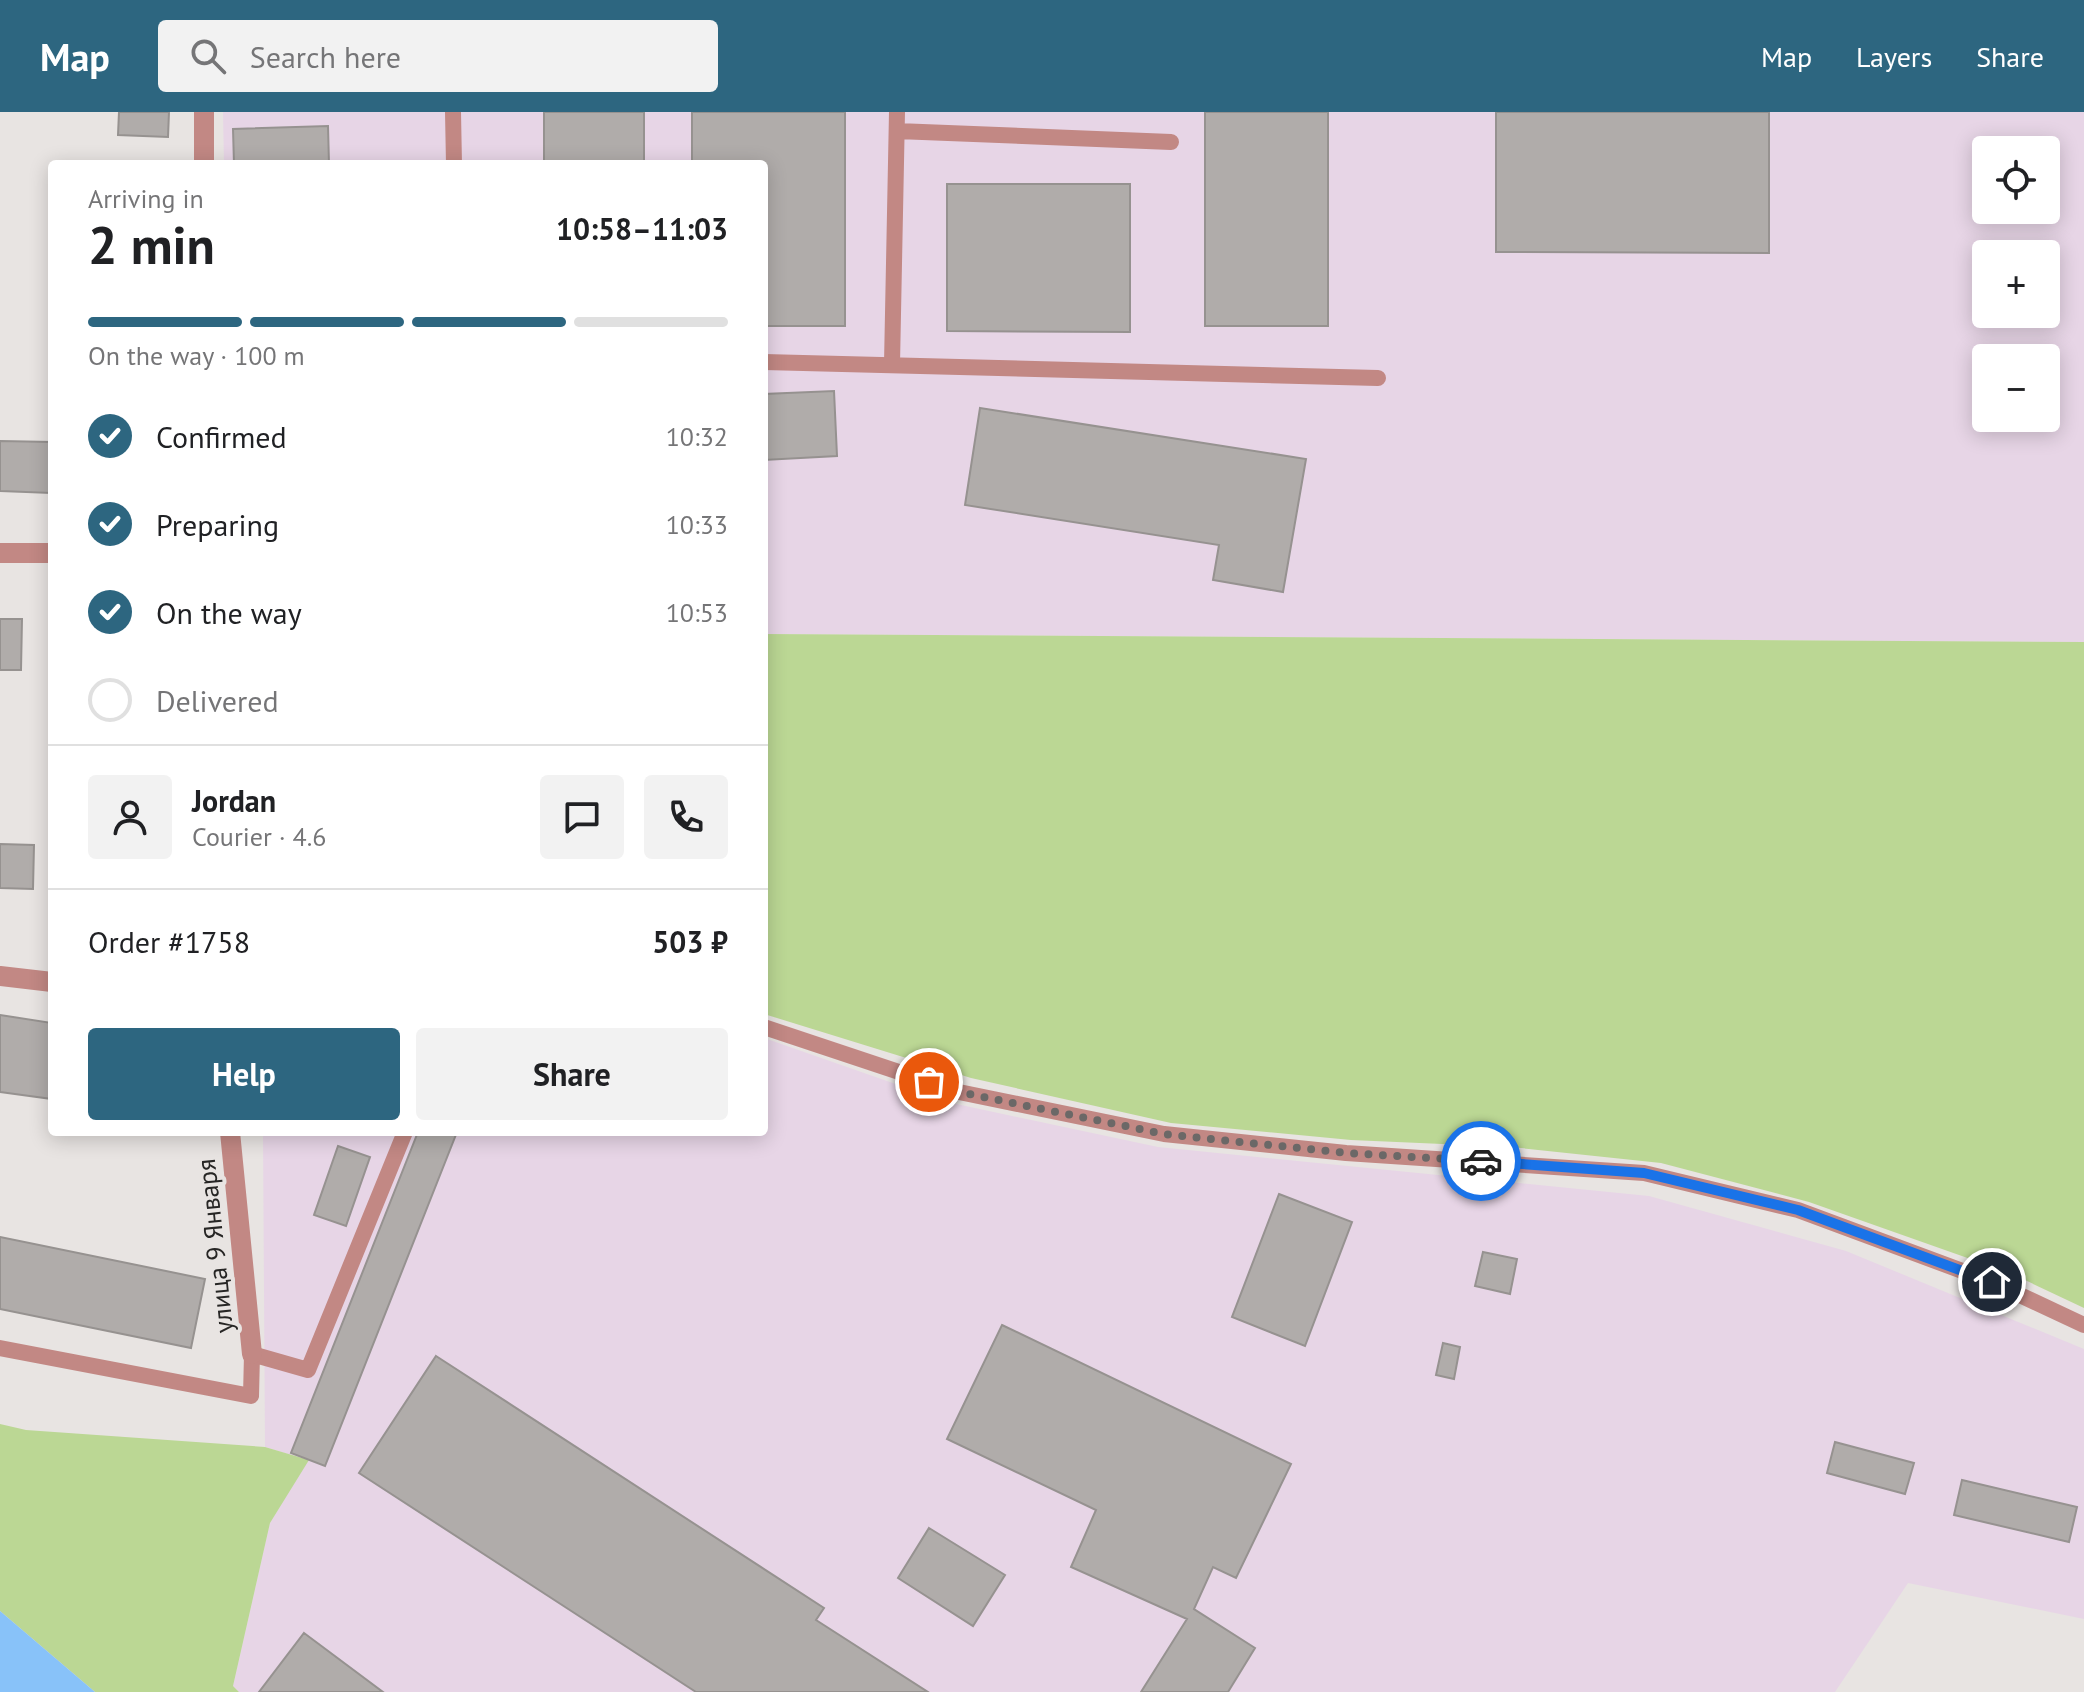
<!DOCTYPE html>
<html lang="en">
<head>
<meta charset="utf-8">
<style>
	:root { --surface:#fff; --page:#f2f2f2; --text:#202124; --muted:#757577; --line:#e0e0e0; --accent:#2d6680 }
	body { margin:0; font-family:"PT Sans",sans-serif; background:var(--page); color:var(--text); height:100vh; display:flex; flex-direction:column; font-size:30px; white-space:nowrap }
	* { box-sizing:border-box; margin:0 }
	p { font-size:26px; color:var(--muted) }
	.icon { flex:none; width:44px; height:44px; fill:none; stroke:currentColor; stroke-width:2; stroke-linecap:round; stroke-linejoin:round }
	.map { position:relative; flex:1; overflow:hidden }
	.details { position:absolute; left:48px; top:48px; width:720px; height:976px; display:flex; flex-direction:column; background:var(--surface); border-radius:8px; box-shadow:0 4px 20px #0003 }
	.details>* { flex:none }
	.controls { position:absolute; left:1972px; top:24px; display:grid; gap:16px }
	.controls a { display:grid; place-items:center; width:88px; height:88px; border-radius:8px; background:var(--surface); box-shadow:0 4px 20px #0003; font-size:40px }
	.pin { position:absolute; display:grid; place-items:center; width:68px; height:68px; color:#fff; margin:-34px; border:4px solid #fff; border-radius:50%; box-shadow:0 2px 8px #0007 }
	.courier { position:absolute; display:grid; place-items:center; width:80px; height:80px; margin:-40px; border:6px solid #1a73e8; border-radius:50%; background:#fff; color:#222; box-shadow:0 2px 10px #0007 }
	.head em { font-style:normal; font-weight:700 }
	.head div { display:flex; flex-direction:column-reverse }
	.head { display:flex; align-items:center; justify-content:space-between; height:136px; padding:0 40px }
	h1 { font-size:52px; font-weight:700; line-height:60px }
	.bar { display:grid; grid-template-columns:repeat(4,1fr); gap:12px 8px; align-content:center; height:96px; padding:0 40px }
	.bar i { height:10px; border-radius:6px; background:var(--line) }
	.bar .on { background:var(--accent) }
	.bar p { grid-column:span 4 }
	.line { display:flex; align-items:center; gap:20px; padding:0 40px; border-top:2px solid var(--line) }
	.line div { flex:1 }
	.round { display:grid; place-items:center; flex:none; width:84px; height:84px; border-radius:8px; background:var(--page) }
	ol { padding:0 40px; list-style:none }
	li { display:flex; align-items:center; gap:24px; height:88px }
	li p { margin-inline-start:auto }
	li .icon { padding:8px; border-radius:50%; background:var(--accent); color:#fff; stroke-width:4 }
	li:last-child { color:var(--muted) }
	li i { width:44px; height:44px; border:4px solid var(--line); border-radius:50% }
	.primary-button { display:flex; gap:16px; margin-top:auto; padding:16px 40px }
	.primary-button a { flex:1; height:92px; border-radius:8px; background:var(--accent); color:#fff; font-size:32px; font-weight:700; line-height:92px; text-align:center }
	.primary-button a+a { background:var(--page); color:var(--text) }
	header { display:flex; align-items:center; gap:48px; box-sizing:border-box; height:112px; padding:0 40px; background:var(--accent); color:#fff }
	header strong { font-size:38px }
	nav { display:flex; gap:44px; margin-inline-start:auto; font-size:28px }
	.search { width:560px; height:72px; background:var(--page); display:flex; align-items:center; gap:20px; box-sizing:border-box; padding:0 28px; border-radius:8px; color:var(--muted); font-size:30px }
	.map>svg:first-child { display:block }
	.industrial { fill:#e7d5e6; fill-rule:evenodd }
	.green { fill:#bbd794 }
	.water { fill:#88c2f9 }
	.building { fill:#b0acaa; stroke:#969290; stroke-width:2 }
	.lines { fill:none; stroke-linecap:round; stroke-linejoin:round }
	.lane { stroke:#c28884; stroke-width:16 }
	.street { stroke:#c28884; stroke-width:20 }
	.done { stroke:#6b6867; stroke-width:8; stroke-dasharray:0 14.4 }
	.route { stroke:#1a73e8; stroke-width:10 }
	.labels { text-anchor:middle; stroke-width:8; stroke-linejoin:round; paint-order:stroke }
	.street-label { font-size:26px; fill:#272625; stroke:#e8e4e2 }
</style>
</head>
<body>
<header>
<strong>Map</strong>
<div class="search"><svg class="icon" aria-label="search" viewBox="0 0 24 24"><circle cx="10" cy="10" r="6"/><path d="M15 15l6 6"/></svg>Search here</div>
<nav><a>Map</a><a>Layers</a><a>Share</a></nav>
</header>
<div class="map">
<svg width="2084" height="1580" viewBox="0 0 2084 1580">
	<rect width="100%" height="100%" fill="#e8e4e2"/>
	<!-- industrial -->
	<path class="industrial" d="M223,0H2084V530L764,522V52H224ZM1986,38H2046V98H1986ZM1986,142H2046V202H1986ZM1986,246H2046V306H1986Z
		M764,926L947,990L1158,1035L1649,1084L1846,1139L2084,1237V1507L1908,1471L1835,1580H239L233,1574L270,1411L308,1348L265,1335L263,1020H764Z"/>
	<!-- green -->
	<path class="green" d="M764,522L2084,530V1196L2010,1161L1809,1090L1661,1051L1511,1035L1351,1028L1171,1011L971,966L764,902Z
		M0,1312L26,1318L265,1335L309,1348L270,1411L233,1574L239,1580H95L0,1499Z"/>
	<!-- water -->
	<path class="water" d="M0,1499L95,1580H0Z"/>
	<!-- building -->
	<path class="building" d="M119,0H169L168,25L118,23Z
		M544,0H644V52H544Z
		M692,0H845V214H764V52H692Z
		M1205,0H1328V214H1205Z
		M1496,0H1769V141L1496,140Z
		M328,14L329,52H234L233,17Z
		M947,72H1130V220L947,219Z
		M834,279L837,344L764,348V282Z
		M980,296L1306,347L1283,480L1213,468L1219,433L965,393Z
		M0,329L52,330L51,381L0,379Z
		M0,507H22L21,558H0Z
		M0,732L34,733L33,777L0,776Z
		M0,903L52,911V987L0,980Z
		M418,1020H457L325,1354L291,1341Z
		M338,1034L370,1045L346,1114L314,1103Z
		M1279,1082L1352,1110L1305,1234L1232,1205Z
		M0,1125L205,1167L191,1236L0,1197Z
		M1483,1140L1517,1147L1510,1182L1475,1174Z
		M1002,1213L1291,1352L1236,1466L1213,1455L1194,1497L1255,1536L1228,1580H1141L1187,1507L1071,1455L1096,1398L947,1327Z
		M1443,1231L1460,1235L1454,1267L1436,1263Z
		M436,1244L824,1496L816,1508L928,1580H696L359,1361Z
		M1835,1330L1914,1351L1905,1382L1827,1361Z
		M1962,1368L2077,1395L2069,1430L1954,1403Z
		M929,1416L1005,1463L973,1514L898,1466Z
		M304,1521L383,1580H259Z"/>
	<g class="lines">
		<!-- lane -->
		<path class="lane" d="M453,0L454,52
			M897,19L1171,30
			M764,250L1378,266
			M892,252L897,0
			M764,915L959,980L1164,1022L1346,1041L1644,1061L1798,1098L1992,1170L2084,1213
			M0,1236L251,1284L252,1242L308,1258L405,1020"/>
		<!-- street -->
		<path class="street" d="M204,52V0
			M0,441H52
			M0,864L52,870
			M230,1020L252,1242"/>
	</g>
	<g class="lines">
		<!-- done -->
		<path class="done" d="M929,970L959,980L1164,1022L1346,1041L1481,1049"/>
		<!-- route -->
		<path class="route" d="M1481,1049L1644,1061L1798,1098L1992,1170"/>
	</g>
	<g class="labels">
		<!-- street labels -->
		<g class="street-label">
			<text transform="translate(215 1134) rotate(-96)" y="9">улица 9 Января</text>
		</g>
	</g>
</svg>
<div class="controls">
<a><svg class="icon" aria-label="locate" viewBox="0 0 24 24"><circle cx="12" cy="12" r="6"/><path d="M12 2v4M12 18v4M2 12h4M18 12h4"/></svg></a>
<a>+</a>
<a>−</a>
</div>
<div class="pin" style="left:929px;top:970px;background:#ea580c"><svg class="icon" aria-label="bag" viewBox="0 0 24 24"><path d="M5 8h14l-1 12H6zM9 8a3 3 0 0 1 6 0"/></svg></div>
<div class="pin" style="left:1992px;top:1170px;background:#1f2937"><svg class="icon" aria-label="home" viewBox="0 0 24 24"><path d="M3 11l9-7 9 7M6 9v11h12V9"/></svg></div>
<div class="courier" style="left:1481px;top:1049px"><svg class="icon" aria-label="car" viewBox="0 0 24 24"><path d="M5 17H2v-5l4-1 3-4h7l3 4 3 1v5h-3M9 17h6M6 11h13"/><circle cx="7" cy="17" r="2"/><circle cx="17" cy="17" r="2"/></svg></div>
<section class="details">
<div class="head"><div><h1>2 min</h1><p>Arriving in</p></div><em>10:58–11:03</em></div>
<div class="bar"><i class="on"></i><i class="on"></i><i class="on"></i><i></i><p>On the way · 100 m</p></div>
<ol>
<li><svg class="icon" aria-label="check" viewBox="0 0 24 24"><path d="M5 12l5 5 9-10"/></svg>Confirmed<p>10:32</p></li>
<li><svg class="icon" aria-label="check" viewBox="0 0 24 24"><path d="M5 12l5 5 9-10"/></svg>Preparing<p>10:33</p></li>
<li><svg class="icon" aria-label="check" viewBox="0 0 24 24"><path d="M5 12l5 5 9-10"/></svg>On the way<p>10:53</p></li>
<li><i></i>Delivered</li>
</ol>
<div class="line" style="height:144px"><a class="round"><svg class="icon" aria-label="person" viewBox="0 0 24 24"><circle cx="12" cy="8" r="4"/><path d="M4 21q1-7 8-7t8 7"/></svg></a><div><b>Jordan</b><p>Courier · 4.6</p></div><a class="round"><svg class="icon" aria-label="chat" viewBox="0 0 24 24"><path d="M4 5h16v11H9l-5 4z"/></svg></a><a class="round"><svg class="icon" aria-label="phone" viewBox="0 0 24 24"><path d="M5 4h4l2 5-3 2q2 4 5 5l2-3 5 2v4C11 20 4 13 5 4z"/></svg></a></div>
<div class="line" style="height:104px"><div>Order #1758</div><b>503 ₽</b></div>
<div class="primary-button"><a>Help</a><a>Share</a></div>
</section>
</div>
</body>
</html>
